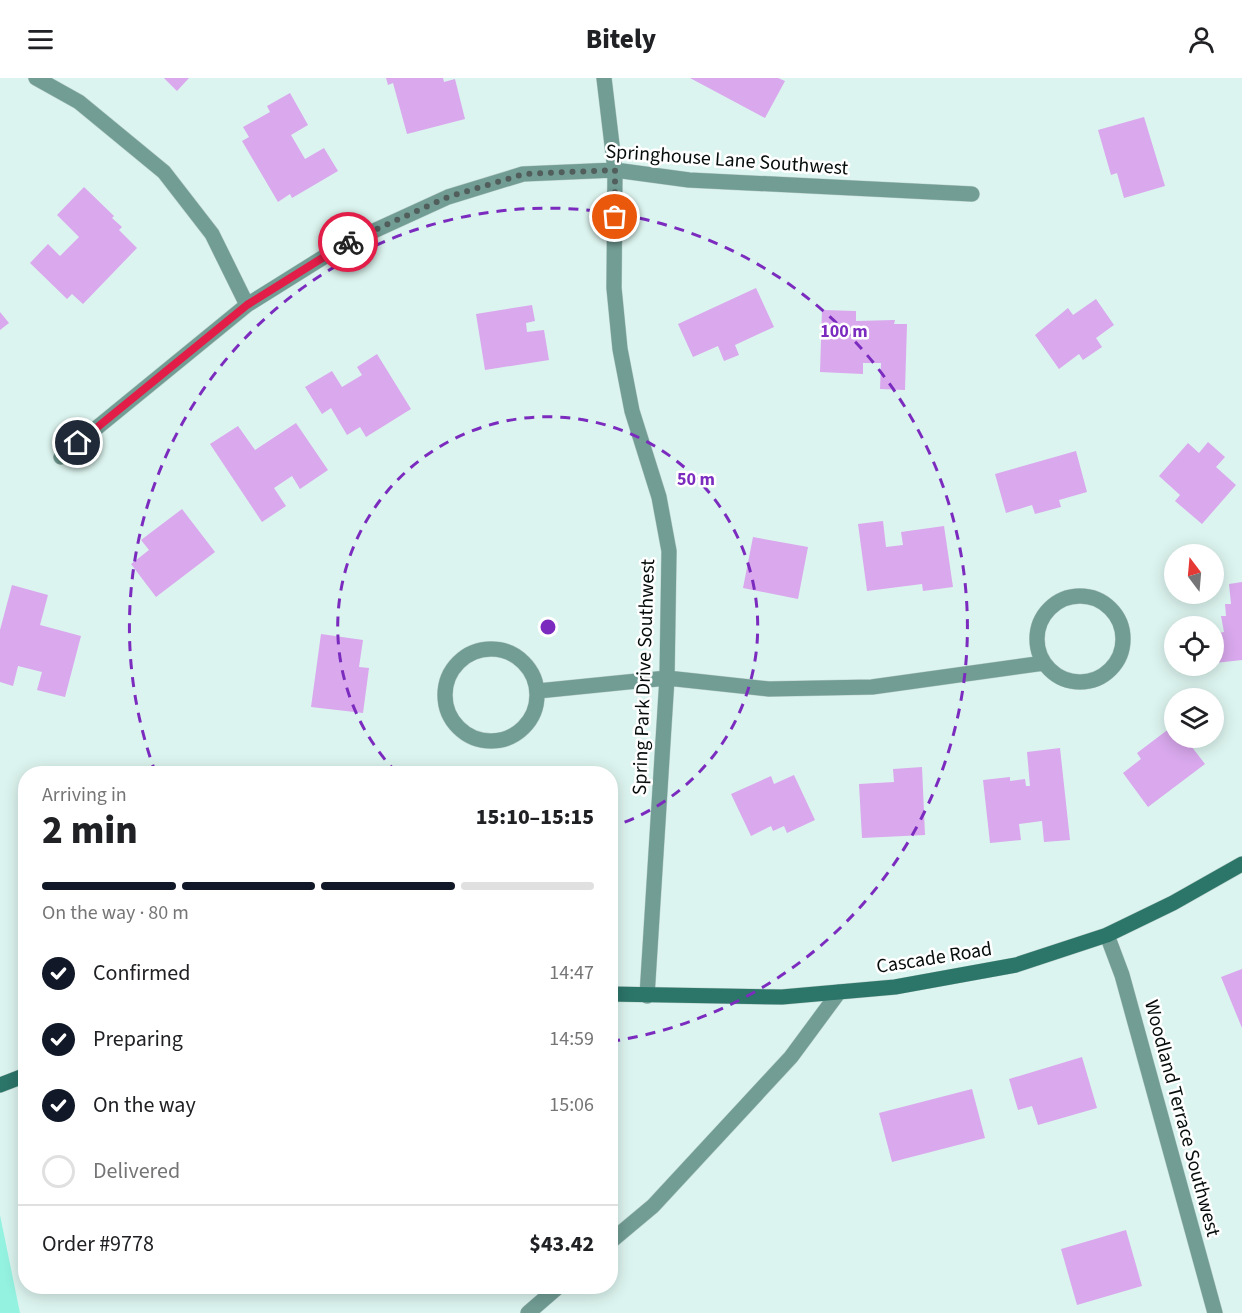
<!DOCTYPE html>
<html lang="en">
<head>
<meta charset="utf-8">
<style>
	:root { --surface:#fff; --page:#f2f2f2; --text:#202124; --muted:#757577; --line:#e0e0e0; --accent:#111827 }
	body { margin:0; font-family:"Source Sans 3",sans-serif; background:var(--page); color:var(--text); height:100vh; display:flex; flex-direction:column; font-size:22px; white-space:nowrap }
	* { box-sizing:border-box; margin:0 }
	p { font-size:20px; color:var(--muted) }
	.icon { flex:none; width:33px; height:33px; fill:none; stroke:currentColor; stroke-width:2; stroke-linecap:round; stroke-linejoin:round }
	.map { position:relative; flex:1; overflow:hidden }
	.sheet { position:absolute; left:18px; top:688px; width:600px; height:528px; display:flex; flex-direction:column; background:var(--surface); border-radius:24px; box-shadow:0 3px 15px #0003 }
	.sheet>* { flex:none }
	.needle { width:39px; rotate:344deg }
	.tools { position:absolute; left:1164px; top:466px; display:grid; gap:12px }
	.tools a { display:grid; place-items:center; width:60px; height:60px; border-radius:50%; background:var(--surface); box-shadow:0 3px 15px #0003; font-size:30px }
	.pin { position:absolute; display:grid; place-items:center; width:51px; height:51px; color:#fff; margin:-26px; border:3px solid #fff; border-radius:50%; box-shadow:0 2px 6px #0007 }
	.courier { position:absolute; display:grid; place-items:center; width:60px; height:60px; margin:-30px; border:4px solid #e11d48; border-radius:50%; background:#fff; color:#222; box-shadow:0 2px 8px #0007 }
	.head em { font-style:normal; font-weight:800 }
	.head div { display:flex; flex-direction:column-reverse }
	.head { display:flex; align-items:center; justify-content:space-between; height:102px; padding:0 24px }
	h1 { font-size:39px; font-weight:800; line-height:45px }
	.bar { display:grid; grid-template-columns:repeat(4,1fr); gap:9px 6px; align-content:center; height:72px; padding:0 24px }
	.bar i { height:8px; border-radius:4px; background:var(--line) }
	.bar .current { background:var(--accent) }
	.bar p { grid-column:span 4 }
	.line { display:flex; align-items:center; gap:15px; padding:0 24px; border-top:2px solid var(--line) }
	.line div { flex:1 }
	ol { padding:0 24px; list-style:none }
	li { display:flex; align-items:center; gap:18px; height:66px }
	li p { margin-inline-start:auto }
	li .icon { padding:6px; border-radius:50%; background:var(--accent); color:#fff; stroke-width:4 }
	li:last-child { color:var(--muted) }
	li i { width:33px; height:33px; border:3px solid var(--line); border-radius:50% }
	header { display:flex; justify-content:space-between; align-items:center; height:78px; padding:0 24px; background:var(--surface); font-size:27px; font-weight:800 }
	.map>svg:first-child { display:block }
	.green { fill:#94f2e1 }
	.building { fill:#d9a8ed }
	.lines { fill:none; stroke-linecap:round; stroke-linejoin:round }
	.street-casing { stroke:#bacfcb; stroke-width:16 }
	.secondary-casing { stroke:#bacfcb; stroke-width:16 }
	.street { stroke:#719d94; stroke-width:15 }
	.secondary { stroke:#2c7569; stroke-width:15 }
	.done { stroke:#515e5b; stroke-width:6; stroke-dasharray:0 10.8 }
	.route { stroke:#e11d48; stroke-width:8 }
	.ring { fill:none; stroke:#7b2cbf; stroke-width:3; stroke-dasharray:10 8 }
	.labels { text-anchor:middle; stroke-width:5; stroke-linejoin:round; paint-order:stroke }
	.street-label { font-size:20px; fill:#060d0c; stroke:#fff }
	.centre { fill:#7b2cbf; stroke:#fff; stroke-width:3 }
	.ring-label { font-size:18px; text-anchor:middle; font-weight:bold; fill:#7b2cbf; stroke:#fff; stroke-width:5; stroke-linejoin:round; paint-order:stroke }
</style>
</head>
<body>
<header><svg class="icon" aria-label="menu" viewBox="0 0 24 24"><path d="M4 6h16M4 12h16M4 18h16"/></svg>Bitely<svg class="icon" aria-label="person" viewBox="0 0 24 24"><circle cx="12" cy="8" r="4"/><path d="M4 21q1-7 8-7t8 7"/></svg></header>
<div class="map">
<svg width="1242" height="1235" viewBox="0 0 1242 1235">
	<rect width="100%" height="100%" fill="#dcf4ef"/>
	<!-- green -->
	<path class="green" d="M0,1137L20,1235H0Z"/>
	<!-- building -->
	<path class="building" d="M164,0H189L177,13Z
		M386,0H443L444,4L455,1L465,41L407,56L393,5L388,7Z
		M690,0H778L785,3L765,40Z
		M290,15L308,47L291,57L305,81L324,70L338,93L292,120L290,116L278,124L242,63L249,59L243,49L270,34L267,28Z
		M1144,39L1165,108L1124,120L1117,95L1111,97L1098,52Z
		M84,109L114,138L112,140L122,149L119,152L137,170L83,226L72,216L67,221L30,185L48,166L60,178L79,159L57,137Z
		M756,210L774,249L735,267L739,277L724,283L718,268L693,279L678,246Z
		M1096,221L1114,247L1096,260L1102,269L1083,282L1079,276L1059,291L1035,257L1068,230L1073,237Z
		M532,227L535,243L526,245L527,254L544,252L549,282L485,292L476,236Z
		M822,232L856,233V243L895,242L894,246H907L905,312L880,311L881,285H863V296L820,294Z
		M0,234L9,245L0,252Z
		M377,276L411,331L366,359L360,349L347,357L331,330L322,336L305,309L332,293L342,309L362,297L357,289Z
		M296,345L328,392L300,411L292,398L274,410L286,428L262,444L210,366L238,348L255,372Z
		M1208,364L1225,379L1216,389L1236,407L1202,446L1175,423L1180,417L1159,398L1188,365L1199,375Z
		M1076,373L1087,414L1059,422L1061,429L1035,436L1032,427L1006,435L995,396Z
		M182,431L215,474L156,519L131,486L149,472L141,462Z
		M883,443L886,469L903,467L901,454L944,448L953,509L923,513L922,506L867,513L858,446Z
		M753,459L808,469L798,521L743,510Z
		M1242,504V582L1215,585L1214,556L1224,554L1221,538H1226L1225,526H1231L1229,506Z
		M12,507L48,517L40,547L81,558L65,619L37,612L42,594L18,588L13,608L0,604V552Z
		M321,556L363,562L359,589L369,590L363,635L311,629Z
		M1174,647V660H1185L1205,686L1148,729L1123,695L1141,681L1137,675Z
		M1060,670L1070,762L1044,764L1042,743L1019,746L1021,762L990,765L983,702L1010,699V703L1025,701L1026,708H1030L1027,674Z
		M384,689L395,696H379Z
		M922,689L925,757L862,760L859,706L894,704L893,691Z
		M794,697L815,742L787,755L784,748L773,753L771,748L751,758L731,716L771,698L774,706Z
		M1242,891V950L1221,899Z
		M1082,979L1097,1030L1038,1047L1032,1028L1018,1032L1009,1001Z
		M972,1011L985,1060L892,1084L879,1035Z
		M1126,1152L1142,1208L1077,1227L1061,1171Z
		M396,1209H412L398,1214Z"/>
	<g class="lines">
		<!-- street casing -->
		<g class="street-casing">
			<path id="street" d="M36,0L79,24L164,94L212,156L247,227
				M604,0L615,92L614,210L620,271L632,333L659,419L669,473L667,600L647,918
				M61,379L247,227L343,167L448,119L523,96L615,92L689,102L972,116
				M1037 561a43 43 0 1 1 86 0a43 43 0 1 1-86 0Z
				M445 617a46 46 0 1 1 92 0a46 46 0 1 1-92 0Z
				M538,613L667,600L769,611L872,609L1044,585
				M1107,857L1122,897L1215,1235
				M610,1164L653,1128L791,979L839,914
				M528,1235L558,1209"/>
		</g>
		<!-- secondary casing -->
		<g class="secondary-casing">
			<path id="secondary" d="M610,916L782,919L895,909L1016,887L1107,857L1173,825L1242,786
				M0,1007L26,997"/>
		</g>
		<!-- street -->
		<use href="#street" class="street"/>
		<!-- secondary -->
		<use href="#secondary" class="secondary"/>
	</g>
	<g class="lines">
		<!-- done -->
		<path class="done" d="M348,164L448,119L524,96L615,92V139"/>
		<!-- route -->
		<path class="route" d="M78,365L247,227L348,164"/>
	</g>
	<!-- distance rings -->
	<g class="ring">
		<path d="M397 695A210 210 0 1 1 611 749"/>
		<path d="M156 696A419 419 0 1 1 614 963"/>
	</g>
	<g class="labels">
		<!-- street labels -->
		<g class="street-label">
			<text transform="translate(727 81) rotate(4)" y="7">Springhouse Lane Southwest</text>
			<text transform="translate(643 599) rotate(-88)" y="7">Spring Park Drive Southwest</text>
			<text transform="translate(934 879) rotate(-9)" y="7">Cascade Road</text>
			<text transform="translate(1183 1040) rotate(75)" y="7">Woodland Terrace Southwest</text>
		</g>
	</g>
	<circle cx="548" cy="549" r="9" class="centre"/>
	<g class="ring-label">
		<text x="844" y="259">100 m</text>
		<text x="696" y="407">50 m</text>
	</g>
</svg>
<div class="tools">
<a><svg class="needle" viewBox="-14 -14 28 28"><path d="M0-13l5 13h-10z" fill="#e53935"/><path d="M0 13l5-13h-10z" fill="#757577"/></svg></a>
<a><svg class="icon" aria-label="locate" viewBox="0 0 24 24"><circle cx="12" cy="12" r="6"/><path d="M12 2v4M12 18v4M2 12h4M18 12h4"/></svg></a>
<a><svg class="icon" aria-label="layers" viewBox="0 0 24 24"><path d="M12 4l9 5-9 5-9-5zM3 14l9 5 9-5"/></svg></a>
</div>
<div class="pin" style="left:615px;top:139px;background:#ea580c"><svg class="icon" aria-label="bag" viewBox="0 0 24 24"><path d="M5 8h14l-1 12H6zM9 8a3 3 0 0 1 6 0"/></svg></div>
<div class="pin" style="left:78px;top:365px;background:#1f2937"><svg class="icon" aria-label="home" viewBox="0 0 24 24"><path d="M3 11l9-7 9 7M6 9v11h12V9"/></svg></div>
<div class="courier" style="left:348px;top:164px"><svg class="icon" aria-label="bike" viewBox="0 0 24 24"><circle cx="6" cy="16" r="4"/><circle cx="18" cy="16" r="4"/><path d="M6 16l4-8h5l3 8M10 8l3 8H6M13 5h3"/></svg></div>
<section class="sheet">
<div class="head"><div><h1>2 min</h1><p>Arriving in</p></div><em>15:10–15:15</em></div>
<div class="bar"><i class="current"></i><i class="current"></i><i class="current"></i><i></i><p>On the way · 80 m</p></div>
<ol>
<li><svg class="icon" aria-label="check" viewBox="0 0 24 24"><path d="M5 12l5 5 9-10"/></svg>Confirmed<p>14:47</p></li>
<li><svg class="icon" aria-label="check" viewBox="0 0 24 24"><path d="M5 12l5 5 9-10"/></svg>Preparing<p>14:59</p></li>
<li><svg class="icon" aria-label="check" viewBox="0 0 24 24"><path d="M5 12l5 5 9-10"/></svg>On the way<p>15:06</p></li>
<li><i></i>Delivered</li>
</ol>
<div class="line" style="height:78px"><div>Order #9778</div><b>$43.42</b></div>
</section>
</div>
</body>
</html>
